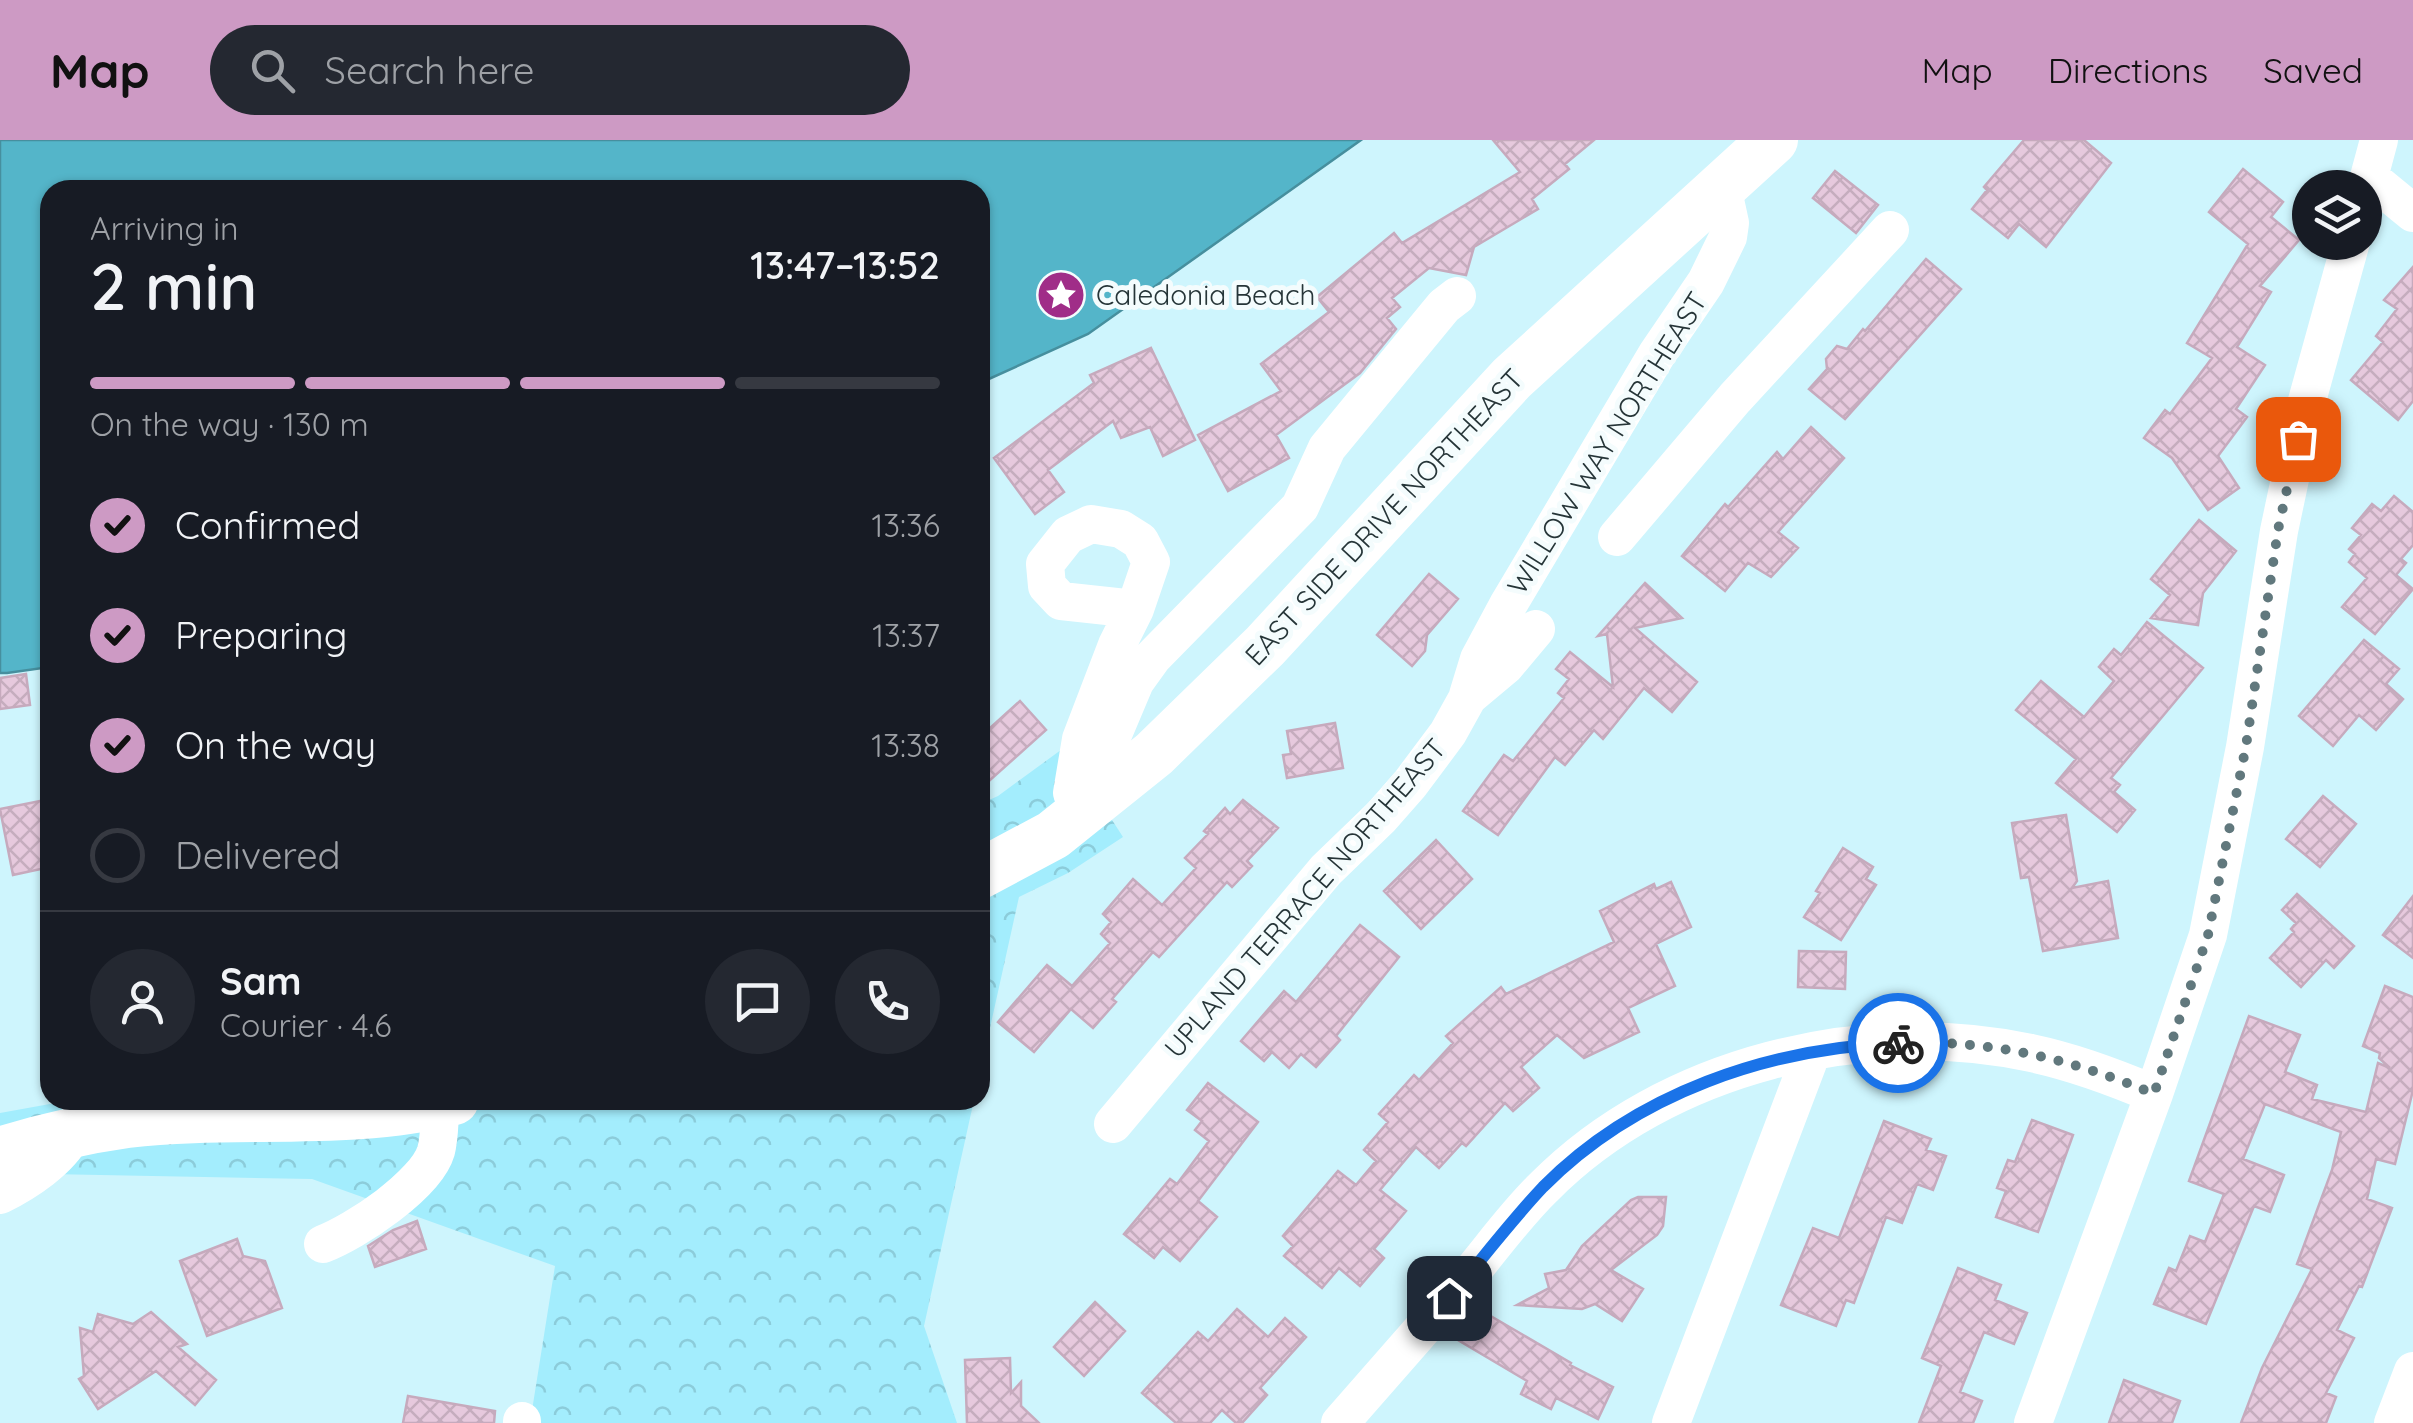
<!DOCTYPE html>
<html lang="en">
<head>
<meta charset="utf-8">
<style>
	:root { --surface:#171b24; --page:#242831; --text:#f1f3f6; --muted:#9ea1a6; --line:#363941; --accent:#cd9ac4 }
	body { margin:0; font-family:Quicksand,sans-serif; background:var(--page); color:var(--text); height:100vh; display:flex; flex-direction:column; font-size:38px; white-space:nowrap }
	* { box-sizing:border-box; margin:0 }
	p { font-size:32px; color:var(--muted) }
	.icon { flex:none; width:55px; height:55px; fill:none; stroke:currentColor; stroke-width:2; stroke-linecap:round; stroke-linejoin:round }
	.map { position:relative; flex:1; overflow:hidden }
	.side { position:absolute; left:40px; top:40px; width:950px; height:930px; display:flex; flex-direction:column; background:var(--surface); border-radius:30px; box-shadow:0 2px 8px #0004 }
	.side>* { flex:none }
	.tools { position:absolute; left:2292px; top:30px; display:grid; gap:20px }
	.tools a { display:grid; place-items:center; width:90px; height:90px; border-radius:50%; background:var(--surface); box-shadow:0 2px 8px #0004; font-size:50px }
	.pin { position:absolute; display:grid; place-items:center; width:85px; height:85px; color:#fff; margin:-42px; border-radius:20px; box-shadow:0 5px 15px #0006 }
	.courier { position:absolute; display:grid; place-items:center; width:100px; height:100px; margin:-50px; border:8px solid #1a73e8; border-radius:50%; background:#fff; color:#222; box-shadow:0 2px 12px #0007 }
	.summary em { font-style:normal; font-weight:600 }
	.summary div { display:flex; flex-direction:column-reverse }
	.summary { display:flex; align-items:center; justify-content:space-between; height:170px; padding:0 50px }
	h1 { font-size:65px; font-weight:600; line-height:75px }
	.bar { display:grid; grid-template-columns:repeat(4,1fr); gap:15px 10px; align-content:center; height:120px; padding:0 50px }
	.bar i { height:12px; border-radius:8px; background:var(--line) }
	.bar .current { background:var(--accent) }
	.bar p { grid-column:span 4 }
	.line { display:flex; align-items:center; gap:25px; padding:0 50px; border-top:2px solid var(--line) }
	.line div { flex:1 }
	.round { display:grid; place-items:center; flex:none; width:105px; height:105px; border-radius:52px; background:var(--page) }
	ol { padding:0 50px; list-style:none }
	li { display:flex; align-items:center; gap:30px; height:110px }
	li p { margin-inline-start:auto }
	li .icon { padding:10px; border-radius:50%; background:var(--accent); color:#111; stroke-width:4 }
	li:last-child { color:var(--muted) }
	li i { width:55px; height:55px; border:5px solid var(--line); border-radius:50% }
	header { display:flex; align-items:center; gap:60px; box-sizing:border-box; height:140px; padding:0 50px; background:var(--accent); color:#111 }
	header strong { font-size:48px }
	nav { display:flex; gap:55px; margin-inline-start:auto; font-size:35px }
	.search { width:700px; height:90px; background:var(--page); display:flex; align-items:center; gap:25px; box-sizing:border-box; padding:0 35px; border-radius:55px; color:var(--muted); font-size:38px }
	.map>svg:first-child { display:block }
	.forest { fill:url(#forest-crowns) }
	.water { fill:#54b5c9; stroke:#468f9e; stroke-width:2.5 }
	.building { fill:url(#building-cross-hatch); stroke:#c6aabd; stroke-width:2.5 }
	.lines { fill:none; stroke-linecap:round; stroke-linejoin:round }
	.minor { stroke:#fff; stroke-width:38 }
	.major { stroke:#fff; stroke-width:50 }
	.done { stroke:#61787d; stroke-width:10; stroke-dasharray:0 18 }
	.route { stroke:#1a73e8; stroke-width:12 }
	.labels { text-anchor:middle; stroke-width:10; stroke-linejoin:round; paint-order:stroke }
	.poi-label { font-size:28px; fill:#263538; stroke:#f4fcfd; text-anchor:start }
	.street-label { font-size:28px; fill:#263538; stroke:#f4fcfd }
</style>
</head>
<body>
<header>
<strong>Map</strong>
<div class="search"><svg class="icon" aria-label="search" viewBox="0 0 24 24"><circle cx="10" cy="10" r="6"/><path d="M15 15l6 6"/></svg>Search here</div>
<nav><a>Map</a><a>Directions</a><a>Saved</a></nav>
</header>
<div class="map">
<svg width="2413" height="1283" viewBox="0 0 2413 1283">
	<defs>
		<pattern id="forest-crowns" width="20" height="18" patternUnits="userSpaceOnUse" patternTransform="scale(2.5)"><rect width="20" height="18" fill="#a3edfd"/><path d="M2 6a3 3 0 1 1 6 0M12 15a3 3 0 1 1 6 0" fill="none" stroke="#8cccda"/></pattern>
		<pattern id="building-cross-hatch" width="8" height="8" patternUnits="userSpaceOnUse" patternTransform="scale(2.5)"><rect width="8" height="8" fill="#e6c9dd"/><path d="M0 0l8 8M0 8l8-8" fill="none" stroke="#c5adbe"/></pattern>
	</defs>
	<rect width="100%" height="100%" fill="#cef5fd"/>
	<!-- forest -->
	<path class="forest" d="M1065,607L1123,697L1068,733L1019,757L980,933V664L998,656Z
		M72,960H974L924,1186L957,1283H530L555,1126L312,1039L48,1034L0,1063V973Z"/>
	<!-- water -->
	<path class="water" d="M0,0H1361L1088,194L980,243V50H50V527L7,533H0Z"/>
	<!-- building -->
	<path class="building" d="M1493,0H1594L1565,24L1569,29L1532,59L1538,69L1474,107L1466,135L1429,128L1392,158L1400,167L1387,178L1396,189L1360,233L1276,295L1289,318L1228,351L1198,295L1281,251L1261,224L1329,172L1317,157L1394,93L1402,103L1520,32Z
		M2024,0H2084L2111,23L2046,107L2019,84L2008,98L1972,69L1987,50L1984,47Z
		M2243,29L2283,62L2271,77L2299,100L2260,146L2271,152L2237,207L2265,225L2236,269L2247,277L2218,316L2239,348L2208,370L2172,318L2144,298L2165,270L2170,274L2212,218L2187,203L2248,104L2209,72Z
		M1835,31L1878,65L1856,93L1813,58Z
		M1926,119L1961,149L1845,279L1809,249L1827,229L1826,219L1837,206L1847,209L1863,189L1865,191Z
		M2413,127V261L2398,280L2351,240L2383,202L2376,196L2397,169L2384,160Z
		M1151,208L1195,300L1163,316L1150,287L1121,298L1113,281L1048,330L1064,352L1035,374L994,318L1094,243L1090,235Z
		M1811,287L1844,318L1778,392L1798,408L1771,437L1748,423L1725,451L1682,416L1725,364L1728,367L1777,312L1783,319Z
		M2394,356L2413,372V405L2401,419L2406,423L2396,435L2413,449L2375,494L2342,467L2367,438L2349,422L2355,414L2349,409L2361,395L2352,388L2372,364L2381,371Z
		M2199,380L2236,411L2203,453L2198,485L2151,478L2170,455L2151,439Z
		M1429,434L1458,459L1427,495L1425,511L1412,526L1377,495Z
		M1645,443L1682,478L1635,488L1697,542L1672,572L1644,548L1603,599L1594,590L1565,625L1555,617L1498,695L1463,671L1504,615L1513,621L1564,558L1558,553L1569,539L1556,529L1570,512L1613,547L1607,494L1598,496Z
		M2147,482L2203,528L2111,638L2120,645L2114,652L2135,670L2117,692L2056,643L2076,619L2016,570L2041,541L2084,577L2114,541L2099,527L2114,509L2121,515Z
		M2364,500L2399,529L2386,544L2403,559L2376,590L2359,575L2333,606L2299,576Z
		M26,534L30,565L0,569V538Z
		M1020,561L1046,590L980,649V597Z
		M1335,583L1343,628L1287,638L1283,615L1291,614L1287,591Z
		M2323,656L2356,684L2320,727L2286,699Z
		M50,659V727L13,735L0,669Z
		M1243,660L1278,688L1247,721L1252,726L1232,747L1227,742L1159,817L1153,812L1112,859L1116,862L1093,888L1071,869L1034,912L998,882L1047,825L1072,846L1110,803L1101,794L1111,782L1103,774L1133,739L1162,765L1196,728L1185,718L1208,694L1204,691L1225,668L1230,674Z
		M2066,675L2077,741L2072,748L2108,741L2118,798L2043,811L2029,737L2021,738L2012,683Z
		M1436,700L1472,739L1421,789L1384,751Z
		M1843,708L1873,727L1866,739L1876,745L1841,800L1804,777L1820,753L1816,751Z
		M1671,742L1691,787L1656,804L1675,846L1628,868L1639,892L1584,918L1557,895L1521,927L1539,948L1513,971L1505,963L1466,1006L1462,1003L1439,1028L1416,1007L1380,1050L1406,1071L1374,1109L1384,1118L1360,1146L1339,1128L1322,1148L1284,1116L1293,1106L1283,1096L1338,1031L1356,1045L1376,1021L1364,1010L1388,982L1379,974L1414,935L1419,940L1453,903L1446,896L1501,847L1506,854L1614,802L1600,771L1654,744L1656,749Z
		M2297,754L2354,806L2334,828L2326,820L2301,847L2270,818L2294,792L2291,789L2296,783L2282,770Z
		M2413,756V818L2383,795Z
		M1360,785L1399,817L1336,896L1340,900L1316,927L1301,914L1289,928L1272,912L1264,921L1241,901L1284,851L1296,862Z
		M1799,811L1846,812L1845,849L1798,847Z
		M2385,846L2413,857V950L2395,1024L2376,1019L2367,1059L2392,1068L2362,1147L2359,1146L2337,1190L2354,1198L2326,1253L2336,1257L2326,1283H2241L2262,1228L2312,1129L2297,1124L2332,1030L2341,992L2265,964L2243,1019L2284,1035L2270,1072L2254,1066L2206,1184L2154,1164L2169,1128L2176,1131L2190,1096L2205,1102L2224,1054L2189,1041L2249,876L2300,895L2285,932L2317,945L2312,959L2366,972L2378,923L2390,928L2379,918L2380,913L2363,906Z
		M1208,943L1258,982L1198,1061L1217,1077L1180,1121L1163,1107L1154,1118L1124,1094L1170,1039L1177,1044L1209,1001L1195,990L1202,981L1187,970Z
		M2032,980L2073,995L2038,1092L1996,1077L2006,1051L1997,1048L2008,1020L2015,1022Z
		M1884,981L1931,999L1926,1010L1946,1016L1933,1050L1917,1044L1902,1083L1886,1077L1854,1163L1846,1160L1836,1186L1781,1165L1813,1088L1839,1098Z
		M1638,1057H1666L1663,1086L1657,1095L1611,1130L1643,1149L1622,1181L1595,1164L1582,1169L1517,1165L1549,1148L1545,1134L1566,1130L1582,1106L1631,1060Z
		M417,1081L426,1109L375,1127L368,1106L393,1090Z
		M237,1099L243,1116L265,1121L282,1168L207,1196L180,1121Z
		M1958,1128L2001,1145L1995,1160L2027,1173L2014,1204L1984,1192L1960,1252L1982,1261L1973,1283H1919L1941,1226L1922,1218Z
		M1095,1162L1125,1191L1084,1236L1054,1207Z
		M1477,1168L1571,1223L1570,1225L1613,1247L1598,1279L1556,1258L1551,1269L1521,1254L1527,1241L1458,1200Z
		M1237,1169L1268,1197L1285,1178L1306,1197L1260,1248L1267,1255L1242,1283H1236L1222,1270L1210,1283H1176L1142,1253L1198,1192L1208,1201Z
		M151,1172L187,1204L178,1207L216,1240L195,1265L156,1231L98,1269L79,1239L84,1236L80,1188L93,1192L98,1174L133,1184Z
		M1010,1218L1011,1253L1021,1242V1266L1039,1283H967L965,1220Z
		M2124,1240L2180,1261L2172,1283H2109Z
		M408,1256L495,1271L494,1283H403Z"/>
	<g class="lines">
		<!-- minor -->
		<path class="minor" d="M2369,37L2413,73
			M2365,52L2379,0
			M1617,397L1735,258L1890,90
			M1468,555L1479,519L1508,465L1657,214L1706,142L1728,97L1730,83L1722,46
			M1119,643L1108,606L1135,542L1153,517L1300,367L1327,308L1444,166L1457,156
			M1080,674L1072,653L1081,599L1117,505L1135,469L1151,422L1140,401L1121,389L1091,384L1068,395L1045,424L1047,446L1061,461L1135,469
			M1113,984L1326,730L1381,677L1410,644L1448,593L1468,557L1505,526L1536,489
			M0,1055C26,1042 60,1020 73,994
			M323,1104C355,1092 426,1045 436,1011C440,996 439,979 441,963
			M522,1283V1281
			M1340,1283C1384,1233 1427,1184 1470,1134C1494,1105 1517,1073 1544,1047C1666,924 1864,877 2031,913C2074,922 2114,937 2154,954
			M1671,1283L1812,912
			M2033,1283L2154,954L2208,795L2245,607L2279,391L2305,268L2351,102
			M2393,1283L2413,1231"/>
		<!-- major -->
		<path class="major" d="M980,734L1053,695L1154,614L1265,506L1512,238L1773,0
			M0,1012C41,999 84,989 127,983C235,970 348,987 454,960"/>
	</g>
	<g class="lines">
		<!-- done -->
		<path class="done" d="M1898,903C1987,899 2073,919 2154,954L2208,795L2246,606L2278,390L2298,299"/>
		<!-- route -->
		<path class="route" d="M1449,1158C1480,1122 1510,1082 1543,1047C1636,953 1769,908 1898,903"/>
	</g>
	<!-- icons -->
	<defs>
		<g id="sight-disc" transform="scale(2.5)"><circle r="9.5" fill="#a02d88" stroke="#f4fcfd"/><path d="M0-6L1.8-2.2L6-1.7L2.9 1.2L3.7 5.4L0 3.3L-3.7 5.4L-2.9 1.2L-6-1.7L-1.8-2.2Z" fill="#fff"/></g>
	</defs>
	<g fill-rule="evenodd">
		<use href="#sight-disc" x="1061" y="155"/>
	</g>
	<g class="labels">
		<!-- poi labels -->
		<g class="poi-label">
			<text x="1096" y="165">Caledonia Beach</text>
		</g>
		<!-- street labels -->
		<g class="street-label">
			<text transform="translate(1607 303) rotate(-58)" y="10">WILLOW WAY NORTHEAST</text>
			<text transform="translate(1384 377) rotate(-47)" y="10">EAST SIDE DRIVE NORTHEAST</text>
			<text transform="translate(1305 758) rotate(-49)" y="10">UPLAND TERRACE NORTHEAST</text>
		</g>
	</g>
</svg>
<div class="tools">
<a><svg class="icon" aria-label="layers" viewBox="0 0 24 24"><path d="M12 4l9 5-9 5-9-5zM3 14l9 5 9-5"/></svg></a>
</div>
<div class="pin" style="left:2298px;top:299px;background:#ea580c"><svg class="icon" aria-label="bag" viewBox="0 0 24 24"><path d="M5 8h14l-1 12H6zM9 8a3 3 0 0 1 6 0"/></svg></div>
<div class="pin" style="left:1449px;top:1158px;background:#1f2937"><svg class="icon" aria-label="home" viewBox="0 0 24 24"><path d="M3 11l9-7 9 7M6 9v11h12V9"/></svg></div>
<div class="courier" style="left:1898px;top:903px"><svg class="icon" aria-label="bike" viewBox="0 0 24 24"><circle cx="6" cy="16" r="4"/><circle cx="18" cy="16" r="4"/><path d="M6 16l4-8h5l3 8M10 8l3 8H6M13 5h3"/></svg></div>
<section class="side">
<div class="summary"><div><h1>2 min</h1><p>Arriving in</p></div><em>13:47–13:52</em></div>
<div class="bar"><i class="current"></i><i class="current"></i><i class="current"></i><i></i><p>On the way · 130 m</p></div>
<ol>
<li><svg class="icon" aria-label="check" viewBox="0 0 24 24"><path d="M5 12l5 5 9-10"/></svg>Confirmed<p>13:36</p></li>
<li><svg class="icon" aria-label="check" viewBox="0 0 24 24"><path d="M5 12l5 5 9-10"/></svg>Preparing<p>13:37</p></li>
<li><svg class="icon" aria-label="check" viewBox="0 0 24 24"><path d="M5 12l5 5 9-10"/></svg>On the way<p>13:38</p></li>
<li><i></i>Delivered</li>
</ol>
<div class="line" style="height:180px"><a class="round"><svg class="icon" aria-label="person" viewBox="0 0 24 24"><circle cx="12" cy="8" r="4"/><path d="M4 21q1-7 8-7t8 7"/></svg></a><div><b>Sam</b><p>Courier · 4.6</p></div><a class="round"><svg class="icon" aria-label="chat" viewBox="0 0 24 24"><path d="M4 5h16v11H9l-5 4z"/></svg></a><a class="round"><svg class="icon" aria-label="phone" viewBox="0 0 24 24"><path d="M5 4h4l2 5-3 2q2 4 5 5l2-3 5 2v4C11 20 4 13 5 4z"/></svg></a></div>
</section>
</div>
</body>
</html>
